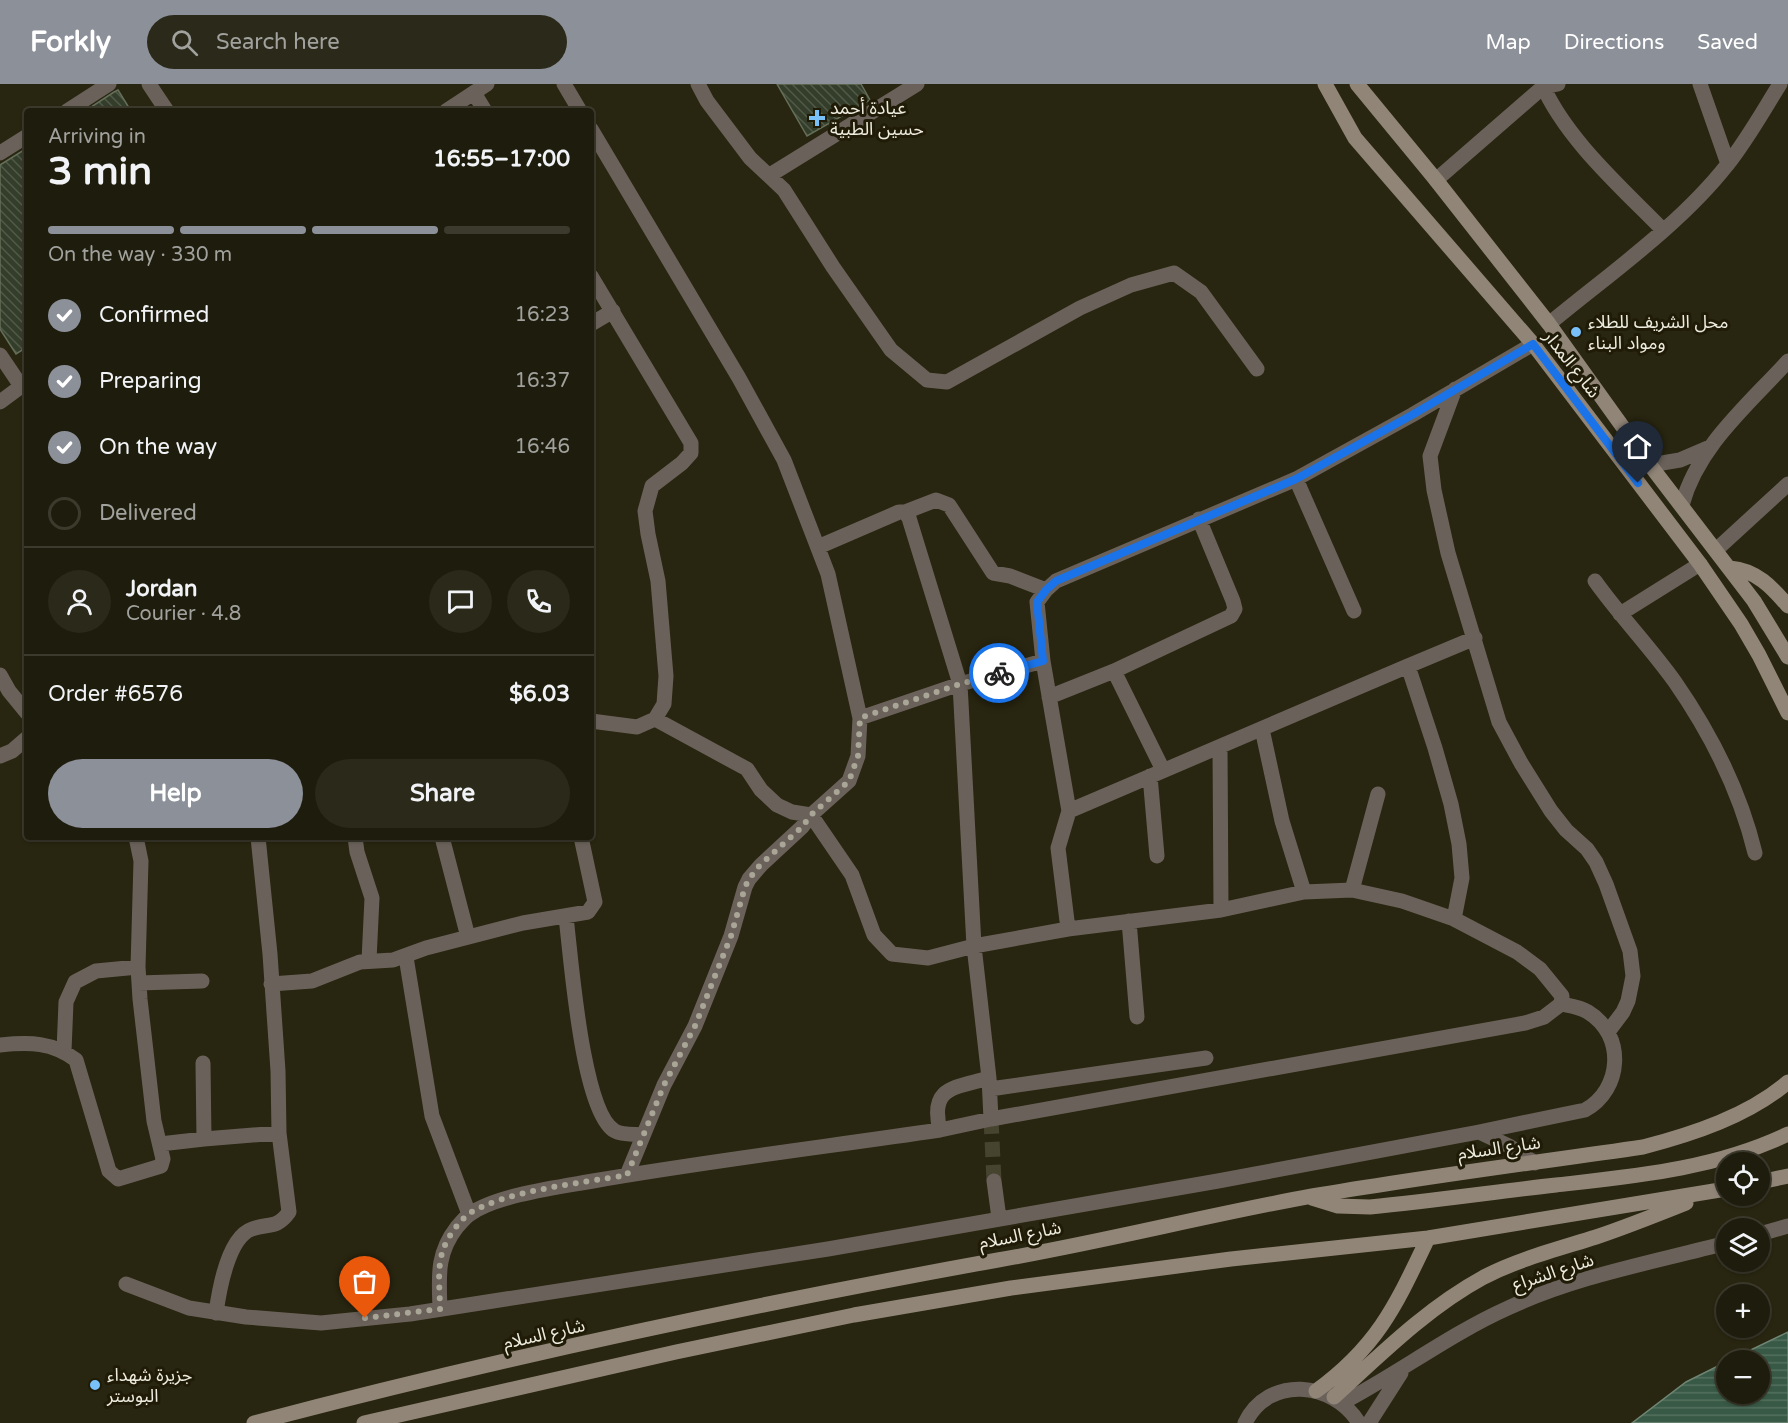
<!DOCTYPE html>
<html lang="en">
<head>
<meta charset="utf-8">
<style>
	:root { --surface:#1e1c0c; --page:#2b291a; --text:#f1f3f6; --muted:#a1a19d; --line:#3c3a2d; --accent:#8c9099 }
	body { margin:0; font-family:"Varela Round","Noto Sans Arabic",sans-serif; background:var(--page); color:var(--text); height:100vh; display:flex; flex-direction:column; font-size:22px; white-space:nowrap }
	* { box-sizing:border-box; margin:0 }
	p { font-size:20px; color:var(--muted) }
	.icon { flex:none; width:33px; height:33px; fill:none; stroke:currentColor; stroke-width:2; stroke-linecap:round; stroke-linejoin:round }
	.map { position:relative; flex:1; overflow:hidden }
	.details { position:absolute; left:24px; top:24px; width:570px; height:732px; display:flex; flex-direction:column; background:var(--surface); border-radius:6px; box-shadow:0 2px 4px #0004,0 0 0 2px var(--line) }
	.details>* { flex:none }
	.buttons { position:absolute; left:1716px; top:1068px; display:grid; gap:12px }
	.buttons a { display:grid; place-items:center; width:54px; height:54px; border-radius:50%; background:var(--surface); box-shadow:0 2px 4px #0004,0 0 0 2px var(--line); font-size:30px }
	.pin { position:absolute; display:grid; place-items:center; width:51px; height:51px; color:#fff; margin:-62px -26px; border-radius:50% 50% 50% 0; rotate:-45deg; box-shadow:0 0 6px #0007 }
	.pin .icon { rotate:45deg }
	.courier { position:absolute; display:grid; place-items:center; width:60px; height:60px; margin:-30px; border:4px solid #1a73e8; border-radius:50%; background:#fff; color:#222; box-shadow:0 2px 8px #0007 }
	.summary em { font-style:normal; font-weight:800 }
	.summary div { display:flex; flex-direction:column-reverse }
	.summary { display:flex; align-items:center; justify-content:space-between; height:102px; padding:0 24px }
	h1 { font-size:39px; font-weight:800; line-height:45px }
	.bar { display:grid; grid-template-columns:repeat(4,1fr); gap:9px 6px; align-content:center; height:72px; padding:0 24px }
	.bar i { height:8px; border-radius:4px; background:var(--line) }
	.bar .selected { background:var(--accent) }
	.bar p { grid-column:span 4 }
	.line { display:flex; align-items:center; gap:15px; padding:0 24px; border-top:2px solid var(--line) }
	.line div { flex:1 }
	.round { display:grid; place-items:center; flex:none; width:63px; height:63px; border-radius:32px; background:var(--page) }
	ol { padding:0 24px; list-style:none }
	li { display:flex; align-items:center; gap:18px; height:66px }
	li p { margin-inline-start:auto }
	li .icon { padding:6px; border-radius:50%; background:var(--accent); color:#fff; stroke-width:4 }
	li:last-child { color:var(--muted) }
	li i { width:33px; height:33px; border:3px solid var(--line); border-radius:50% }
	.action { display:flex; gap:12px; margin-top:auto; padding:12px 24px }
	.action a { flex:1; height:69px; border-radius:36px; background:var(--accent); color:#fff; font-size:24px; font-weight:800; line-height:69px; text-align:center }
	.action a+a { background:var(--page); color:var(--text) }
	header { display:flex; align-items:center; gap:36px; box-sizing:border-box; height:84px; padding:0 30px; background:var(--accent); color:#fff }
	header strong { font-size:28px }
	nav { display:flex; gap:33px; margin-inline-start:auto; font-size:21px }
	.search { width:420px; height:54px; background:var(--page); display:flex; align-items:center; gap:15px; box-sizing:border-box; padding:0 21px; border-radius:33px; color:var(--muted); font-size:22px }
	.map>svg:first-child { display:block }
	.water { fill:url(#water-rules); stroke:#6f8573; stroke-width:1.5 }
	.building { fill:url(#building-back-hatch); stroke:#646f5a; stroke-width:1.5 }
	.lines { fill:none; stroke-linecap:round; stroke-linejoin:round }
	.street-tunnel { stroke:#46432f; stroke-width:15; stroke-dasharray:15 8; stroke-linecap:butt }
	.street { stroke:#6a625a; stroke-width:15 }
	.secondary { stroke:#918578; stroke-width:15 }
	.done { stroke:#a9a697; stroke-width:6; stroke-dasharray:0 10.8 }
	.route { stroke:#1a73e8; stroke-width:8 }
	.poi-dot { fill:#79bff8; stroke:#1f1b07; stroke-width:2 }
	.labels { text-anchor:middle; stroke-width:6; stroke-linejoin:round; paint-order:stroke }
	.poi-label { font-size:18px; fill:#eeecdf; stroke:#1f1b07; text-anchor:start }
	.street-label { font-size:18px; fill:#eeecdf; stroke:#1f1b07 }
</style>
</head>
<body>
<header>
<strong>Forkly</strong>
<div class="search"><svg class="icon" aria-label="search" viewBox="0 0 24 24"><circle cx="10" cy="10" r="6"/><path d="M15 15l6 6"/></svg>Search here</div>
<nav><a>Map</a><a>Directions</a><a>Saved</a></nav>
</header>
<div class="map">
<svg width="1788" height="1339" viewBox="0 0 1788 1339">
	<defs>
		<pattern id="water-rules" width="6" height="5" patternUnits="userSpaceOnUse" patternTransform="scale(1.5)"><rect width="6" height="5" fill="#385945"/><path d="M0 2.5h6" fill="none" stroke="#55715f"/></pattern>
		<pattern id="building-back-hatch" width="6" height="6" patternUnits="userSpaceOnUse" patternTransform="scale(1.5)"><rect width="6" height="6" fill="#333d29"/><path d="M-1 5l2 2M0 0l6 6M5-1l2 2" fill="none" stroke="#515948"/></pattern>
	</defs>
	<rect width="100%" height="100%" fill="#282510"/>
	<!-- water -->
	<path class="water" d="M1788,1248V1339H1632L1686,1298L1726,1278V1310H1760V1276H1730Z"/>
	<!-- building -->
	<path class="building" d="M777,0H861L870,16L807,52Z
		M118,6L131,27H85L114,8Z
		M27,64V263L16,270L0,245V81Z"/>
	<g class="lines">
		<!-- street-tunnel -->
		<path class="street-tunnel" d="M991,1035L994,1097"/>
		<!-- street -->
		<path class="street" d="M149,0L167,27
			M564,0L580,27
			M698,0L707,17L750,74L784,106L833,183L891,266L927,296L947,298L1080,224L1131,201L1174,189L1201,208L1257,285
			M1542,0C1566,55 1621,103 1663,146
			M1700,0L1728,80
			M474,9L485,27
			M67,27L109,0
			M446,27L487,0
			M591,45L739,294L784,376L828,490L860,634L858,672L849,697L811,731L802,743L761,781L749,795L745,803L731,852L695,942L664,1001L627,1091
			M0,69L27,52
			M770,91L917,0
			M1436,96L1543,3L1558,0
			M591,192L691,359V369L682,379L652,402L645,427L648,450L658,497L666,592L664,620L655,635L637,643L591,637
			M591,240L613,227
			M1549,240C1608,191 1680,141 1727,81C1747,56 1763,27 1780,0
			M0,271L21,302
			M1455,305L1430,372L1434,406L1448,469L1499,638L1521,679L1551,727L1566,746L1587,765L1596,778L1606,800L1630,867L1633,892L1628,917L1623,928L1608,948
			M0,318L27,298
			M1650,381L1680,376L1708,364
			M1296,395L1354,527
			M1682,421C1698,362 1748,321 1788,277
			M905,428L936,416L949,421L993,489L1010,492L1046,506
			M818,463L899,428H905L909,434L960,600L974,862L989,994L991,1035
			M1716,466L1788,400
			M1595,497C1620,532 1650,563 1675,598C1711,650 1740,707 1755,769
			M1620,530L1700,480
			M1114,587L1163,686
			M0,591L9,607L27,629
			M1049,613L1114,587L1231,532L1235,525L1233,517L1199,435
			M860,634L960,600L1043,577
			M1262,645L1282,737L1304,808
			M1220,663L1221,826
			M0,672L12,667L27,654
			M1150,692L1157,772
			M1069,727L1043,577L1037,518L1046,506L1056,497L1296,395L1412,331L1533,260
			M355,753L357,768L372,814L369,876
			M442,753L468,853
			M1352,806L1378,710
			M566,833C571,873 582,1029 615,1047C622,1051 635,1050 643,1051
			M1454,835L1462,794L1459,760L1451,720L1435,664L1408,582L1475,554
			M1129,837L1137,933
			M1068,845L1058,764L1069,727L1408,582
			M406,873L432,1032L469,1130
			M139,899L202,897
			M271,900L312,897L360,878L393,876L426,864L523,839L588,828L595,818L581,753
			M0,961C30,958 52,958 76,976L109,1087L118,1095L161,1082L163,1075L154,1037L140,915L138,883L141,777L136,753
			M64,967L66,918L75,898L96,887L138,883
			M203,979L204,1055
			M990,1005L1206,974
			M940,1046C929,1002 955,1004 989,994
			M1479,1048L1585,1026C1622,1006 1626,951 1588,928C1580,923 1571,922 1561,920
			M160,1060L204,1055L279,1049
			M994,1097L999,1134
			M1760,1150L1788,1142
			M126,1200L189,1224L246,1233L321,1239L410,1230L828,1165L1218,1097L1479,1048L1509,1062L1535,1079
			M440,1225C439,1193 436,1170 457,1143C461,1139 465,1133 470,1130C497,1111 559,1103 593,1097C708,1077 824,1063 940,1046L991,1035L1525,939L1544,933L1561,920L1562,912L1540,885L1517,868L1454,835L1402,817L1352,806L1304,808L1221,826L1068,845L974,862L928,874L892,870L874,851L852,791L811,731L792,728L777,721L761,706L747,685L655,635
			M216,1229C219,1207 228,1153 252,1145C269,1139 277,1145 289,1128L279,1049L278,987L270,870L258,753
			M1342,1319C1399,1289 1450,1250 1508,1224C1576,1192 1655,1178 1726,1159
			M1245,1339C1268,1291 1333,1297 1359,1339
			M1369,1339L1401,1289"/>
		<!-- secondary -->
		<path class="secondary" d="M1325,0L1355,54L1533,260L1700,480L1741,540L1759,571L1788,629
			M1357,0L1436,96L1549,240L1650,381L1754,517L1788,573
			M1730,484C1756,486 1772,503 1788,522
			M1760,1098L1788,1092
			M1312,1114L1338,1122L1370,1123C1432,1117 1494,1108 1556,1101C1636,1092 1715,1085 1788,1050
			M1316,1307C1378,1262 1396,1221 1428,1154
			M1334,1313C1381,1270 1427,1224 1484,1193C1519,1175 1558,1165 1596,1153C1626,1143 1656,1131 1686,1119
			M254,1339C500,1274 749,1221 998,1176C1103,1158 1207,1131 1312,1112C1422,1093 1533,1079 1643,1063C1693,1050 1748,1032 1788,998
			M364,1339L676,1268L854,1231L1011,1204L1231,1175L1428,1154L1726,1105"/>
	</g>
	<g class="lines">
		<!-- done -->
		<path class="done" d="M365,1234L440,1225C440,1204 436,1181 445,1161C449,1151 461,1135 470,1129C508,1106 583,1099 627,1091L664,1001L695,942L731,852L745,803L749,795L760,781L802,743L811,731L849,697L858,672L860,634L960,600L999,589"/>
		<!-- route -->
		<path class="route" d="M999,589L1043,577L1037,518L1046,506L1056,497L1296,395L1412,331L1533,260L1638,399"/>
	</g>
	<!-- markers -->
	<g class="poi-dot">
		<path d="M814 25h6v6h6v6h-6v6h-6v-6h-6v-6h6z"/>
		<circle cx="1576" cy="248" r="6"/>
		<circle cx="95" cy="1301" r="6"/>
	</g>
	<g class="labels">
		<!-- poi labels -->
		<g class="poi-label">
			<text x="830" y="30">عيادة أحمد<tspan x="830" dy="21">حسين الطبية</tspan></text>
			<text x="1588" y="244">محل الشريف للطلاء<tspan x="1588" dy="21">ومواد البناء</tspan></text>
			<text x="107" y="1297">جزيرة شهداﺀ<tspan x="107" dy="21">البوستر</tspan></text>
		</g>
		<!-- street labels -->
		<g class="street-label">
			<text transform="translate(1572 280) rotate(52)" y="6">شارع المدار</text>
			<text transform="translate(1499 1064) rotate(-8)" y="6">شارع السلام</text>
			<text transform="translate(1020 1151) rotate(-11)" y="6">شارع السلام</text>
			<text transform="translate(1553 1188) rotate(-18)" y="6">شارع الشراع</text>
			<text transform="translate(544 1250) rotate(-13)" y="6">شارع السلام</text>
		</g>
	</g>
</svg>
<div class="buttons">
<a><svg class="icon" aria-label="locate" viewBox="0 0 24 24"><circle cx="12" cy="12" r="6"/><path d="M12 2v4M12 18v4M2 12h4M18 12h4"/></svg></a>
<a><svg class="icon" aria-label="layers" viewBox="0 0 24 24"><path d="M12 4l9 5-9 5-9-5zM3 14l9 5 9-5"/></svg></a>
<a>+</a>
<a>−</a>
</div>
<div class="pin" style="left:365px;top:1234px;background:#ea580c"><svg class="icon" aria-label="bag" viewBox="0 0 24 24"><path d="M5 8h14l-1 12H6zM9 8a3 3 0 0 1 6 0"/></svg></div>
<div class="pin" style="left:1638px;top:399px;background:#1f2937"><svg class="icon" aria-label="home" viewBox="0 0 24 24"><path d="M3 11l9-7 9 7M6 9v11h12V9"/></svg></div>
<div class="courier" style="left:999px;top:589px"><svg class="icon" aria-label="bike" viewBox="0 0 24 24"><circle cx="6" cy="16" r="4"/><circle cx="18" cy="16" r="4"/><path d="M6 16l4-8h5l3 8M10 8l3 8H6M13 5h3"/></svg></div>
<section class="details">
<div class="summary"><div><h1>3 min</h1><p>Arriving in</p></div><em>16:55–17:00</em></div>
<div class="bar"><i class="selected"></i><i class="selected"></i><i class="selected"></i><i></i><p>On the way · 330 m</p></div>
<ol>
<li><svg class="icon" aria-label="check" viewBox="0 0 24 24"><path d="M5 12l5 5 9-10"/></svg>Confirmed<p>16:23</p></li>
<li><svg class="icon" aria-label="check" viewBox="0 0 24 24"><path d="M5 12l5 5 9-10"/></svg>Preparing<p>16:37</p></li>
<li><svg class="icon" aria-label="check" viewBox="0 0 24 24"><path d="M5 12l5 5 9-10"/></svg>On the way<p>16:46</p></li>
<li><i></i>Delivered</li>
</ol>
<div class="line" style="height:108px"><a class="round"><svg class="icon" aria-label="person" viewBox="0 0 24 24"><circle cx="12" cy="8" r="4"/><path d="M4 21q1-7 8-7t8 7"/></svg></a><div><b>Jordan</b><p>Courier · 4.8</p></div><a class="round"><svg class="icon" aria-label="chat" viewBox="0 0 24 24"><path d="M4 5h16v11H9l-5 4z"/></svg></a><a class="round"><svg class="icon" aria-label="phone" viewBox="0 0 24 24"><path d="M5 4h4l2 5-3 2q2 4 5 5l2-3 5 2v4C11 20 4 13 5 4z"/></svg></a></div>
<div class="line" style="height:78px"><div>Order #6576</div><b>$6.03</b></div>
<div class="action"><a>Help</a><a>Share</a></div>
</section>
</div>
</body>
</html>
